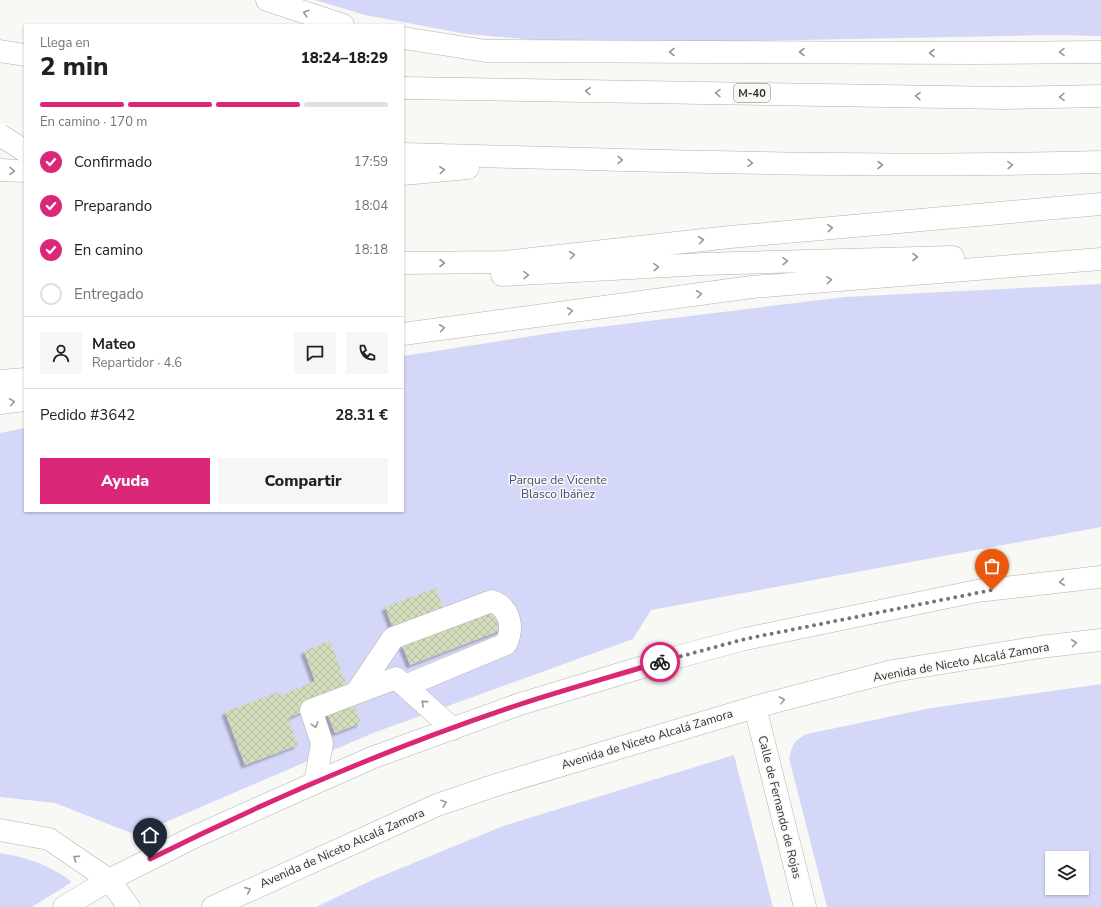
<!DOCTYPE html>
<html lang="es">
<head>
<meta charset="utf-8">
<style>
	:root { --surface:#fff; --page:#f6f6f6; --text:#202124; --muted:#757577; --line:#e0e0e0; --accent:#db2777 }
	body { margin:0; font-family:"Nunito Sans",sans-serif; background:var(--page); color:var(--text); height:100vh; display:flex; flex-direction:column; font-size:15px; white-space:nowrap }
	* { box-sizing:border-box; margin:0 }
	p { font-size:13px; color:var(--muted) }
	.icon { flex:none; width:22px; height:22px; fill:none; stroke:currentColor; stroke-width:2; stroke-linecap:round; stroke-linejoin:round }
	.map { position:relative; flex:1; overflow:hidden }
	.details { position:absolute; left:24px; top:24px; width:380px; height:488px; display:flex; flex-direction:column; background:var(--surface); border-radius:0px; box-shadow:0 1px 3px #0004 }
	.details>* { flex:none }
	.controls { position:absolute; left:1045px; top:851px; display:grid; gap:8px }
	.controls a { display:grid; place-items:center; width:44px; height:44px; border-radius:0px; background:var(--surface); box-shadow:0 1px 3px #0004; font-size:20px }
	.pin { position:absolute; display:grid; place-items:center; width:34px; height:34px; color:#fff; margin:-41px -17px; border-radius:50% 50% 50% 0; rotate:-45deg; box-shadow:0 0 4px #0007 }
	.pin .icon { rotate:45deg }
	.courier { position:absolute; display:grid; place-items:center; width:40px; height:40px; margin:-20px; border:3px solid #db2777; border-radius:50%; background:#fff; color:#222; box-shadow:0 1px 5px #0007 }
	.summary em { font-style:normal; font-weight:800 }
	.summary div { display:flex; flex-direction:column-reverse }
	.summary { display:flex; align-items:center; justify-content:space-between; height:68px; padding:0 16px }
	h1 { font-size:26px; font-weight:800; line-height:30px }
	.bar { display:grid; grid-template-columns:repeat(4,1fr); gap:6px 4px; align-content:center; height:48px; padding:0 16px }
	.bar i { height:5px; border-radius:3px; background:var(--line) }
	.bar .selected { background:var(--accent) }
	.bar p { grid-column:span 4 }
	.line { display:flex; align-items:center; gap:10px; padding:0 16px; border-top:1px solid var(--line) }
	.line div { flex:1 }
	.round { display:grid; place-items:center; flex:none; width:42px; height:42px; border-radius:0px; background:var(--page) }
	ol { padding:0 16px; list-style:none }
	li { display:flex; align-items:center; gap:12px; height:44px }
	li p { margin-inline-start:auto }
	li .icon { padding:4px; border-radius:50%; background:var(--accent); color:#fff; stroke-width:4 }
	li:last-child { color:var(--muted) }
	li i { width:22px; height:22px; border:2px solid var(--line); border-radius:50% }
	.action { display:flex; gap:8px; margin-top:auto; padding:8px 16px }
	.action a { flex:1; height:46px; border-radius:0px; background:var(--accent); color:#fff; font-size:16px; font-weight:800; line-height:46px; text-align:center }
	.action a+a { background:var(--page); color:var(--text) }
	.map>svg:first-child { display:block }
	.green { fill:#d5d7f8; fill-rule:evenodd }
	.building { fill:url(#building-cross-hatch); filter:url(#shadow) }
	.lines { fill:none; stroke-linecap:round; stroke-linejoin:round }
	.minor-casing { stroke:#b1b2ae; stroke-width:23 }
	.highway-casing { stroke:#b1b2ae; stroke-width:23 }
	.minor { stroke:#fff; stroke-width:22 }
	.highway { stroke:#fff; stroke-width:22 }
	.highway-bridge-casing { stroke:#b1b2ae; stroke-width:23; stroke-linecap:butt }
	.highway-bridge { stroke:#fff; stroke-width:22 }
	.oneway { stroke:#989897 }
	.done { stroke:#767774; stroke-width:4; stroke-dasharray:0 7.2 }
	.route { stroke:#db2777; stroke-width:5 }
	.labels { text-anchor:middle; stroke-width:3; stroke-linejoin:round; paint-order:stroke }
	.shield { fill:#f8f9f5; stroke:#6c6d6a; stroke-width:1 }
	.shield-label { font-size:11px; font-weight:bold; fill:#30312f }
	.park-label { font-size:12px; fill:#484876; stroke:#f8f9f5 }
	.street-label { font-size:12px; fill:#30312f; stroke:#f8f9f5 }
</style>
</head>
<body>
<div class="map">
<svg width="1101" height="907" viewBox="0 0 1101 907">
	<defs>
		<pattern id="building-cross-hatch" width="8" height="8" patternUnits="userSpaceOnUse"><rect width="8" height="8" fill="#d3ddbc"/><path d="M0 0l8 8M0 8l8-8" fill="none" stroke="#b5bea2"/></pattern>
		<filter id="shadow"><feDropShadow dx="-3.5" dy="3.5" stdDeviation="1" flood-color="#0004"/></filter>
	</defs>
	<rect width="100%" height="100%" fill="#f8f9f5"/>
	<!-- green -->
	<path class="green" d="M315,0H1101V36L1051,35L657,43L561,42L466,34L365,15Z
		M1101,284V527L651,610L633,639L373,733L136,835L55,803L0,797V433L25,428V511H403V356L558,332L845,297Z
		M1101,684V907H827L789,758C793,744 794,740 807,734L931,708ZM1052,858H1082V888H1052Z
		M734,755L773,907H316L370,881L503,826Z
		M0,853C27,857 51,866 72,882L32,907H0Z"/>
	<!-- building -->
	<path class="building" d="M436,588L443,608L392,626L385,607Z
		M496,609L504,629L410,665L402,645Z
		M330,641L361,723L335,733L323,703L288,718L298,745L245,765L225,712L278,692L280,696L315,681L304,651Z"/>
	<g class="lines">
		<!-- minor casing -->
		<g class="minor-casing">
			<path id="minor" d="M356,693L393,638L492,601C510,608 514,627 506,644L405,686
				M755,707L805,907
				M315,783L322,743L311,710L396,678L453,729
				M0,830L49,839L109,880L129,907
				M64,907L109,880L192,838L315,783L374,757L520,704L666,660L745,639L977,591L1101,577
				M213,907L437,805L496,785L755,707L893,671L1040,647L1101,640"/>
		</g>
		<!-- highway casing -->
		<g class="highway-casing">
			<path id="highway" d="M267,0L343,25
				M403,38L486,51L974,53L1101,52
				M0,51L25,55
				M403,88L1006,98L1101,96
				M403,154C636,160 868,169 1101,162
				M0,170L25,171
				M403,174L468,168
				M403,263L504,262L730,237L1101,204
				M502,275L703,264L953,257
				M403,334L752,287L1101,259
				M0,381L25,379
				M0,403L25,400"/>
		</g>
		<!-- minor -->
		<use href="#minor" class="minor"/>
		<!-- highway -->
		<use href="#highway" class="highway"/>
		<!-- highway-bridge casing -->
		<g class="highway-bridge-casing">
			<path id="highway-bridge" d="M0,135L25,151"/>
		</g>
		<!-- highway-bridge -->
		<use href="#highway-bridge" class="highway-bridge"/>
	</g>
	<!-- one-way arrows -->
	<defs><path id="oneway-chevron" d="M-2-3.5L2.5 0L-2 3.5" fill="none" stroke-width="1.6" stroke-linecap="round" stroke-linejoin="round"/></defs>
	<g class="oneway">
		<use href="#oneway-chevron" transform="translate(306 13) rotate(-162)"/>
		<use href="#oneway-chevron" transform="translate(672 52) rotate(-180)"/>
		<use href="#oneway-chevron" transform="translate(802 52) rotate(-180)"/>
		<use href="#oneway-chevron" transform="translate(1062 52) rotate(179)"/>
		<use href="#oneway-chevron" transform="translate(932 53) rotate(-180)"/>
		<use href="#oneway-chevron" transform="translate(588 91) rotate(-179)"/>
		<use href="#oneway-chevron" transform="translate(718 93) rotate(-179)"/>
		<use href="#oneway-chevron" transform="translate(918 96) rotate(-179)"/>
		<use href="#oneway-chevron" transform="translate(1062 97) rotate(179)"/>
		<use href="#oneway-chevron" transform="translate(620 160) rotate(1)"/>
		<use href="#oneway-chevron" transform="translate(750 163) rotate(1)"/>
		<use href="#oneway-chevron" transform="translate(880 165)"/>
		<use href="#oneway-chevron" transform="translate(1010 165) rotate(-2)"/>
		<use href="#oneway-chevron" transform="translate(442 170) rotate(-5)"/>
		<use href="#oneway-chevron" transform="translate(12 171) rotate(1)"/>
		<use href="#oneway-chevron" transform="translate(830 228) rotate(-5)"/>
		<use href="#oneway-chevron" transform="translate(701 240) rotate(-7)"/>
		<use href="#oneway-chevron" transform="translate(572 255) rotate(-7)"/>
		<use href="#oneway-chevron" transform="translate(915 257)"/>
		<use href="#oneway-chevron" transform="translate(785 261) rotate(-2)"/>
		<use href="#oneway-chevron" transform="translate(442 263)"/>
		<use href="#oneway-chevron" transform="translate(656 267) rotate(-4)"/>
		<use href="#oneway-chevron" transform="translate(526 275) rotate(-1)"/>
		<use href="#oneway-chevron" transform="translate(829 280) rotate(-5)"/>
		<use href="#oneway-chevron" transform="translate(699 294) rotate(-8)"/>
		<use href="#oneway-chevron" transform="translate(570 311) rotate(-8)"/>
		<use href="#oneway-chevron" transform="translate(442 328) rotate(-8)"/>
		<use href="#oneway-chevron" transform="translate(12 402) rotate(-8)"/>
		<use href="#oneway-chevron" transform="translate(1062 582) rotate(174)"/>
		<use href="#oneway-chevron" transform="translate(1074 643) rotate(-7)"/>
		<use href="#oneway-chevron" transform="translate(782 700) rotate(-14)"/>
		<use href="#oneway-chevron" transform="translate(424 703) rotate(-139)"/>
		<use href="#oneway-chevron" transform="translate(315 725) rotate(73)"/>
		<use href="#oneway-chevron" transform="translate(444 803) rotate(-19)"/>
		<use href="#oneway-chevron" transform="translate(76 858) rotate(-146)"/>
		<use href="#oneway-chevron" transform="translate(248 890) rotate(-24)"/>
	</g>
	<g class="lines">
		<!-- done -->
		<path class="done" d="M660,662L745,639L992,590"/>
		<!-- route -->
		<path class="route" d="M150,859C270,799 394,746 521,704C567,689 614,676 660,662"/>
	</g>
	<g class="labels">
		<!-- shield labels -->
		<rect class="shield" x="734" y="84" width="36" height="18" rx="3"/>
		<g class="shield-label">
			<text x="752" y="97">M-40</text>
		</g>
		<!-- park labels -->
		<g class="park-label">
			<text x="558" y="484">Parque de Vicente<tspan x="558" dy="14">Blasco Ibáñez</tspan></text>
		</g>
		<!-- street labels -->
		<g class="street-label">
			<text transform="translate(961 662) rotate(-10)" y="4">Avenida de Niceto Alcalá Zamora</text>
			<text transform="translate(647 739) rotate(-17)" y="4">Avenida de Niceto Alcalá Zamora</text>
			<text transform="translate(780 807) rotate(76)" y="4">Calle de Fernando de Rojas</text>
			<text transform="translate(342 848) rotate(-24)" y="4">Avenida de Niceto Alcalá Zamora</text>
		</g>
	</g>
</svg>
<div class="controls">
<a><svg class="icon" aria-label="layers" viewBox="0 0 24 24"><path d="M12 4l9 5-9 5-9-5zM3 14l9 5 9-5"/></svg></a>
</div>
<div class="pin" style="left:992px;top:590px;background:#ea580c"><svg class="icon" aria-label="bag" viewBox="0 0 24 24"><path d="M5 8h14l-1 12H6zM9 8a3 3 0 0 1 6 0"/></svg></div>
<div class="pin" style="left:150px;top:859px;background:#1f2937"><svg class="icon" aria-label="home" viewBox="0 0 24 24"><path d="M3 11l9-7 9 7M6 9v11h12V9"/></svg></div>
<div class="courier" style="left:660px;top:662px"><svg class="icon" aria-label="bike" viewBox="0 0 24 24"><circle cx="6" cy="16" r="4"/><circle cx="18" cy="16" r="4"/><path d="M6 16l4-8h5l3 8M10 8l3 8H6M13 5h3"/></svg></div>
<section class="details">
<div class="summary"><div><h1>2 min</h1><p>Llega en</p></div><em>18:24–18:29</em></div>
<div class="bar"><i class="selected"></i><i class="selected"></i><i class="selected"></i><i></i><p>En camino · 170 m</p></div>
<ol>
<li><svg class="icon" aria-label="check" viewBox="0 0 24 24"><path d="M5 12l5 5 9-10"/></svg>Confirmado<p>17:59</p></li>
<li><svg class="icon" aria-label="check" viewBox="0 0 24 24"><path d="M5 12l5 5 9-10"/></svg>Preparando<p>18:04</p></li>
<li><svg class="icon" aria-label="check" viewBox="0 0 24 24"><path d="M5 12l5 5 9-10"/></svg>En camino<p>18:18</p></li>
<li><i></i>Entregado</li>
</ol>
<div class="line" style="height:72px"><a class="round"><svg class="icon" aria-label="person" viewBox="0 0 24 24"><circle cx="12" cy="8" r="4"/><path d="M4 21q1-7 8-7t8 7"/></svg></a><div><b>Mateo</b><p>Repartidor · 4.6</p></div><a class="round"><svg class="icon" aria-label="chat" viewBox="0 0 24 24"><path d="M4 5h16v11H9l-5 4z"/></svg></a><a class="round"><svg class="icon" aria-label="phone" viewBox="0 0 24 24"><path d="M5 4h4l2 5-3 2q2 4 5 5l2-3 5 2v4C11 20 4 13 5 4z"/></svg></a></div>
<div class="line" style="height:52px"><div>Pedido #3642</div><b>28.31 €</b></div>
<div class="action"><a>Ayuda</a><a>Compartir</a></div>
</section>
</div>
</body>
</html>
